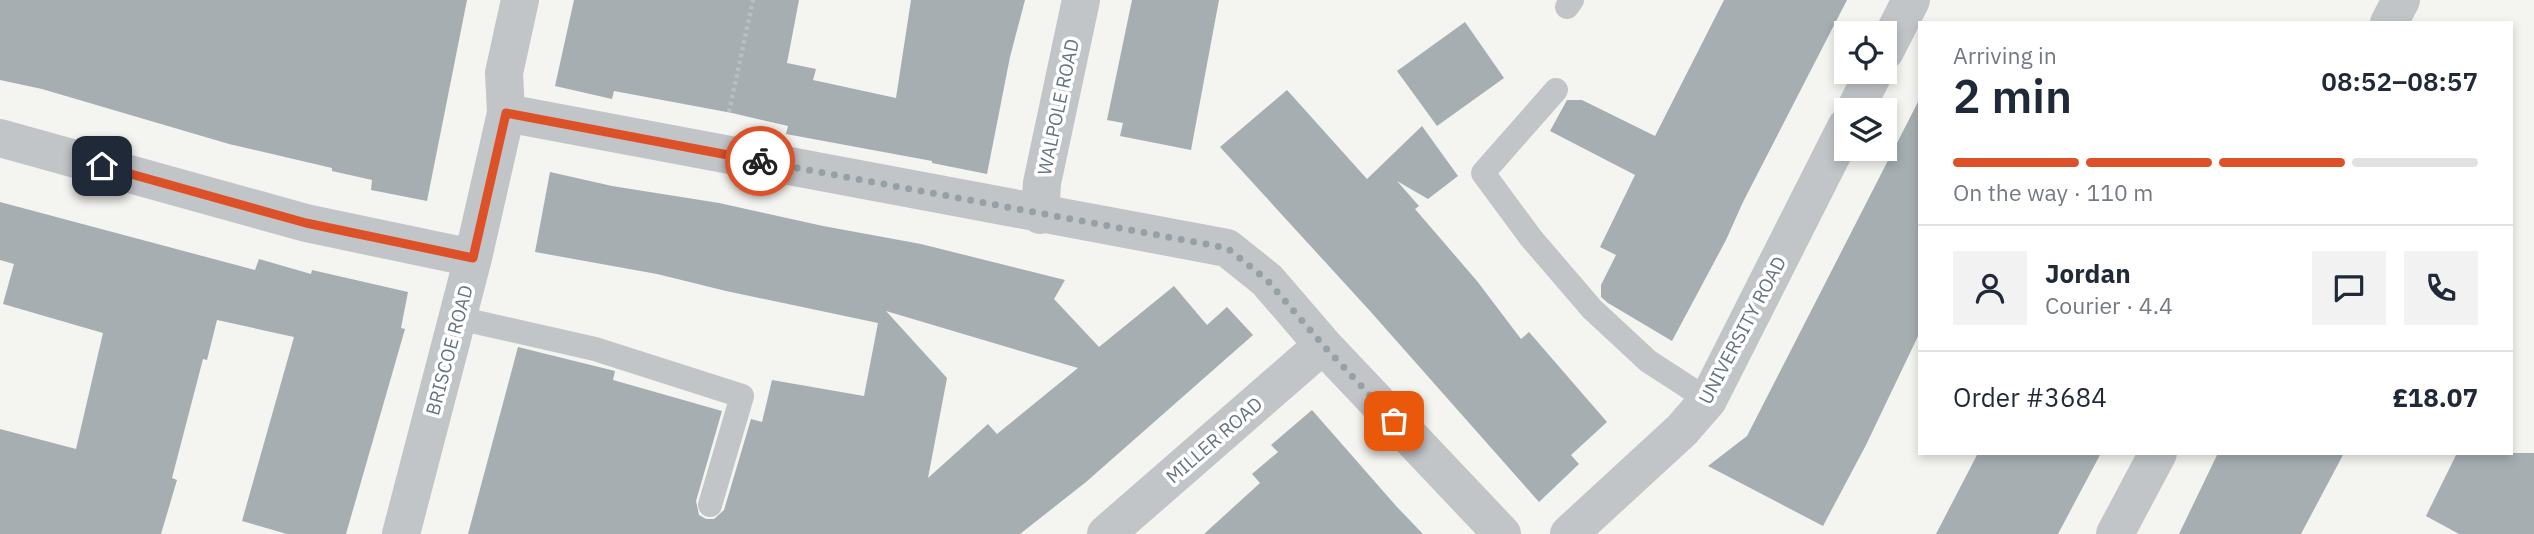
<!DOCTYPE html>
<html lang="en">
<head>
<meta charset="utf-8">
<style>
	:root { --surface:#fff; --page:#f2f2f3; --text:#1f2937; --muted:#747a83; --line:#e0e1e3; --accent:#dd5128 }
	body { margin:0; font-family:"IBM Plex Sans",sans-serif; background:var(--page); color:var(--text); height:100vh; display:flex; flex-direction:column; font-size:26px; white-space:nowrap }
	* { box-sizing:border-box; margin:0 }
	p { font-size:23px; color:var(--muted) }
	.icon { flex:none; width:38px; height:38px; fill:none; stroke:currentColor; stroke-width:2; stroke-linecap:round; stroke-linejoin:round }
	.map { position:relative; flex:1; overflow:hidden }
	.panel { position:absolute; left:1918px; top:21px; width:595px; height:434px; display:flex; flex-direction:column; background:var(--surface); border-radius:0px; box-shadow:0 4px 10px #0003 }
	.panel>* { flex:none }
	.tools { position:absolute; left:1834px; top:21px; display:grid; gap:14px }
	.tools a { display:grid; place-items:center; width:63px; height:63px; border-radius:0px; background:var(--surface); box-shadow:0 4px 10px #0003; font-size:35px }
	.pin { position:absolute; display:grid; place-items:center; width:60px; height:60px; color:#fff; margin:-30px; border-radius:14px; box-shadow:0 4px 10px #0006 }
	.courier { position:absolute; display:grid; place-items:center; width:70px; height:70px; margin:-35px; border:5px solid #dd5128; border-radius:50%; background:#fff; color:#222; box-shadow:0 2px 9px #0007 }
	.summary em { font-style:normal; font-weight:600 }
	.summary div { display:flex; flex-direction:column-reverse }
	.summary { display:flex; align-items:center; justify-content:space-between; height:119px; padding:0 35px }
	h1 { font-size:46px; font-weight:600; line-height:52px }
	.bar { display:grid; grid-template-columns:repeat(4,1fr); gap:10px 7px; align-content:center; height:84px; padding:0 35px }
	.bar i { height:9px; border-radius:5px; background:var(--line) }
	.bar .current { background:var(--accent) }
	.bar p { grid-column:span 4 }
	.line { display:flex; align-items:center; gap:18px; padding:0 35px; border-top:2px solid var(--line) }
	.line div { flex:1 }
	.round { display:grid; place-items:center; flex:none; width:74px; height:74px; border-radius:0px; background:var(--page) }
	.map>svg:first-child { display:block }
	.building { fill:#a6aeb2; fill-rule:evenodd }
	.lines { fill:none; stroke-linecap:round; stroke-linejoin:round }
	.path { stroke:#bbbdbf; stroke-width:4.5; stroke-dasharray:3.5 3.5; stroke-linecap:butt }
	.service { stroke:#c2c5c8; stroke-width:24 }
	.minor { stroke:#c2c5c8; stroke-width:38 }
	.done { stroke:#96a1a7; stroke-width:7; stroke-dasharray:0 12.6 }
	.route { stroke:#dd5128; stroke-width:9 }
	.labels { text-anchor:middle; stroke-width:7; stroke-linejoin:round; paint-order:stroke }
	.street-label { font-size:19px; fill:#647480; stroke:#fff }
</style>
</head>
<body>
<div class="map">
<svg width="2534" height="534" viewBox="0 0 2534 534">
	<rect width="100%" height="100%" fill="#f4f4f0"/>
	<!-- building -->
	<path class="building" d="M0,0H467L427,201L371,190L372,180L332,171V168L229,144L42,89L0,80Z
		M574,0H799L787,63L816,69L813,80L896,98L911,0H1025L1010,57L987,174L932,163V161L786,134L788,126L732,113L614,91L612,99L555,86Z
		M1132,0H1219L1191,150L1120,136L1123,123L1107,120Z
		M1724,0H1847L1743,202L1726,240L1672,341L1608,303L1601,297V285L1616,255L1600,247L1635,175L1550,131L1567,100H1582L1655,136Z
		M1465,22L1504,78L1437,126L1397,71Z
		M1287,90L1367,179L1422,126L1458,176L1428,199L1397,181L1419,206L1415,209L1477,281L1521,339L1529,332L1607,422L1571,455L1579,464L1539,502L1370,311L1220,147Z
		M1920,98V332L1866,445L1823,526L1708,466L1747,436Z
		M550,172L612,186L719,203L823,226L921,244L1065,280L1054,299L1099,347L1174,286L1207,325L1227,307L1253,335L1086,482L1020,534H468L518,347L615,371L613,380L722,411L696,501L699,515L706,519H714L724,510L751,419L762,422L772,380L864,396L878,323L726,291L657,274L535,252ZM886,311L970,336L1078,368L997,434L988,424L928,478L947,378Z
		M0,202L255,270L259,259L311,274L312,270L408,292L401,328L405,329L346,534H287L242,521L294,337L217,320L207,360L203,359L172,478L177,480L161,534H0V429L76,449L103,333L3,304L14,264L0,260Z
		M1312,410L1397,507L1423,534H1204L1260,483L1252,474L1278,452L1271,445Z
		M1978,453H2101L2058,534H1936Z
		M2218,453H2344L2301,534H2179Z
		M2457,453H2534V534H2459L2426,516Z"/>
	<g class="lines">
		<!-- path -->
		<path class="path" d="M729,112L753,0"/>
		<!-- service -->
		<path class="service" d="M1567,7L1572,0
			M1556,90L1483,173L1531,238L1592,309L1648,361L1708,400
			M458,318L595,349L742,396L710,505"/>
		<!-- minor -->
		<path class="minor" d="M2389,23L2401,0
			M1885,51L1911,0
			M1855,110L1874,72
			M506,113L1227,248L1267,280L1323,345L1502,534
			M0,138L306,223L473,258
			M1040,215L1042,183L1081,0
			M401,534L473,258L506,113L504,73L520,0
			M1106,534L1323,345
			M1569,534L1682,430L1708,400L1846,127
			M2115,534L2158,453"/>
	</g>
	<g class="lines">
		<!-- done -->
		<path class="done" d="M760,161L1227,248L1267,280L1323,345L1394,421"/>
		<!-- route -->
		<path class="route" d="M102,166L306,223L473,258L506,113L760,161"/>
	</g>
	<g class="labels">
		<!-- street labels -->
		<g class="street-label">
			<text transform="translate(1058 107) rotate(-78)" y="7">WALPOLE ROAD</text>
			<text transform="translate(1742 330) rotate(-62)" y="7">UNIVERSITY ROAD</text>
			<text transform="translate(449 350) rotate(-75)" y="7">BRISCOE ROAD</text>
			<text transform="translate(1214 440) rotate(-41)" y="7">MILLER ROAD</text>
		</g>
	</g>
</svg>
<div class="tools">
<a><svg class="icon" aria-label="locate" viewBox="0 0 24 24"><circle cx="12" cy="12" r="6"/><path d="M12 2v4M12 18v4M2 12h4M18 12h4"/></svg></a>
<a><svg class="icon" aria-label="layers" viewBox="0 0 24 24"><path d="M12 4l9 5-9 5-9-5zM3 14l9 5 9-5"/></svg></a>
</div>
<div class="pin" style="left:1394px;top:421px;background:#ea580c"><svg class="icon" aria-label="bag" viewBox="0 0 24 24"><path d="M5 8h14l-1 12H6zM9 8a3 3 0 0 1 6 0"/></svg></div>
<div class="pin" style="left:102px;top:166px;background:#1f2937"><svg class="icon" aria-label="home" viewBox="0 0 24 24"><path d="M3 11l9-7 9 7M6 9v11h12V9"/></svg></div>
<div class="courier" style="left:760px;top:161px"><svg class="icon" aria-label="bike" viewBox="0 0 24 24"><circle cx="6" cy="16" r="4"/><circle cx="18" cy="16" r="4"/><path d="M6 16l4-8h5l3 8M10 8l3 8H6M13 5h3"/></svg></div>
<section class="panel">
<div class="summary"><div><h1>2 min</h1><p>Arriving in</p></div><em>08:52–08:57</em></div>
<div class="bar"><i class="current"></i><i class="current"></i><i class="current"></i><i></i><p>On the way · 110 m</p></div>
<div class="line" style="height:126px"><a class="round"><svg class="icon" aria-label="person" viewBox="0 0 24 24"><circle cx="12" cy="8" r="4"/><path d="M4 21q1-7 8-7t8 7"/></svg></a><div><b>Jordan</b><p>Courier · 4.4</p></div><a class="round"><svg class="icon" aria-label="chat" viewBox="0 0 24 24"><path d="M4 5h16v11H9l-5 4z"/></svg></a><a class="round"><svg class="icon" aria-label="phone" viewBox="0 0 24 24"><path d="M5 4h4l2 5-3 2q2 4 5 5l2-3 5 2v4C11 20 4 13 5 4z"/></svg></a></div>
<div class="line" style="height:91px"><div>Order #3684</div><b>£18.07</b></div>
</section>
</div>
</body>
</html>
